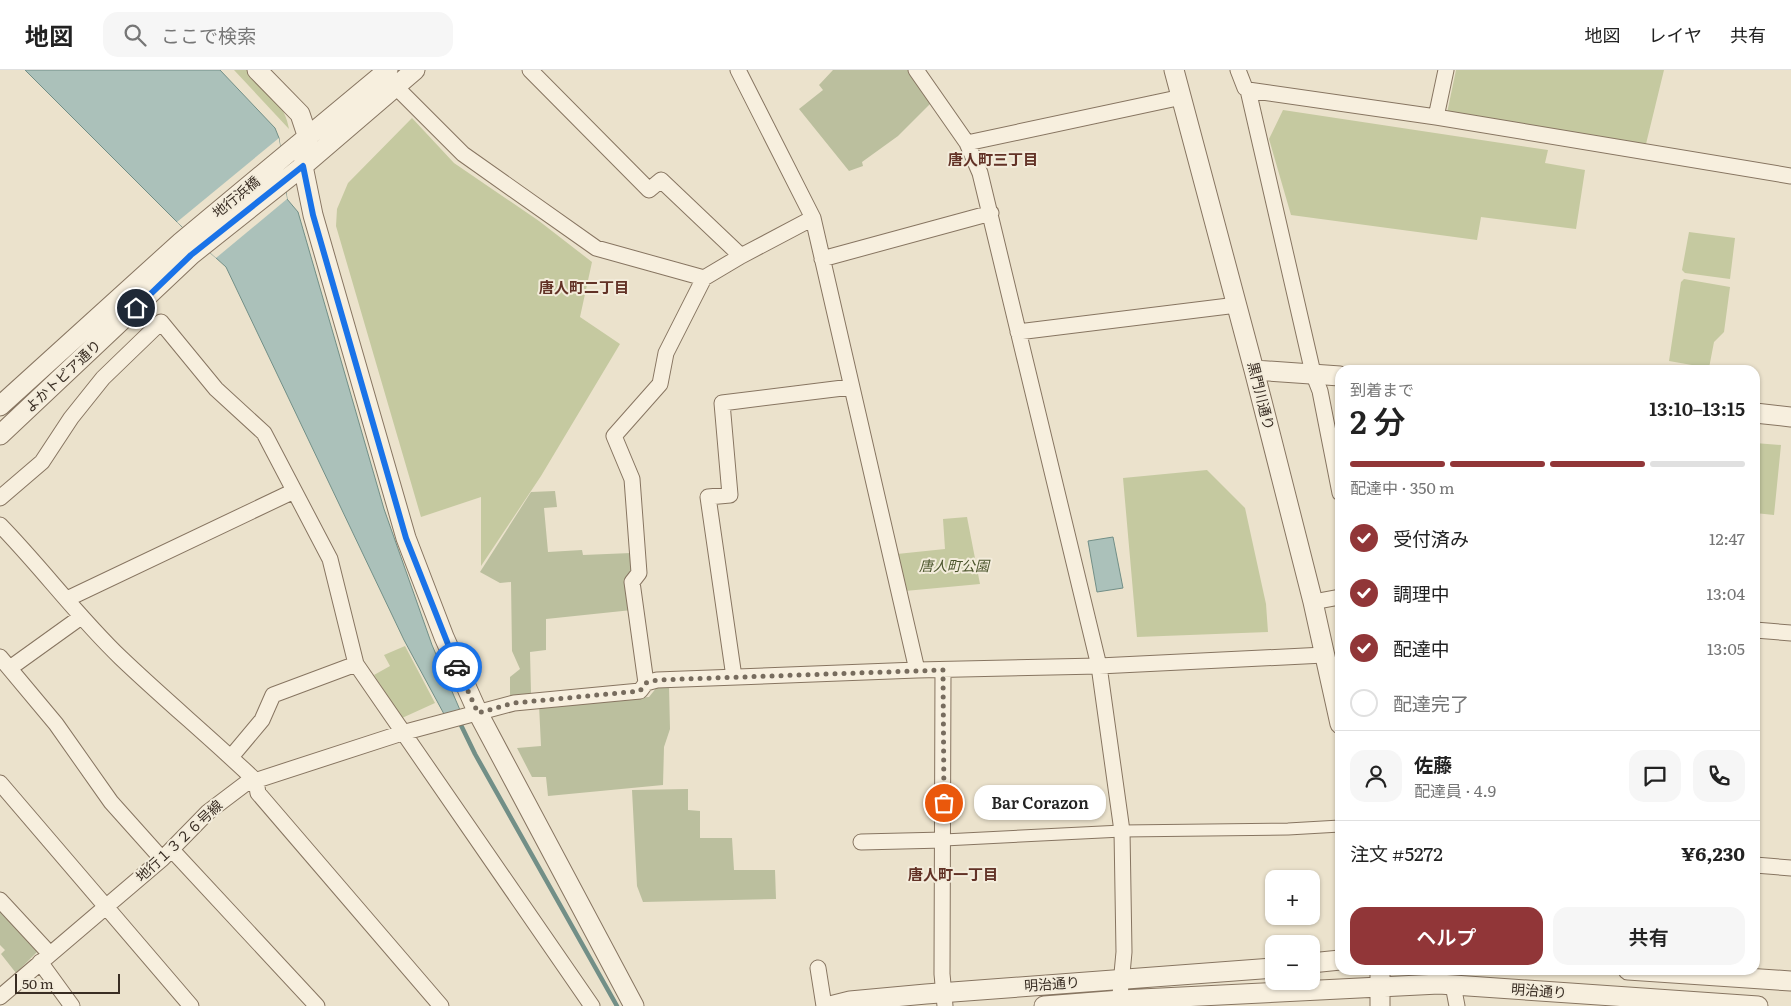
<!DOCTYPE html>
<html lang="ja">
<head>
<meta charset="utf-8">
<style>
	:root { --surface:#fff; --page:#f6f6f6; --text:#222; --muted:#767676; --line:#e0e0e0; --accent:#913638 }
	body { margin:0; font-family:Literata,"Noto Sans JP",serif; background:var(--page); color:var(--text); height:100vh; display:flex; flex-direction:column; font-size:19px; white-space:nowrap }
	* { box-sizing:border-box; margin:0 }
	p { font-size:16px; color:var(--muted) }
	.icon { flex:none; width:28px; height:28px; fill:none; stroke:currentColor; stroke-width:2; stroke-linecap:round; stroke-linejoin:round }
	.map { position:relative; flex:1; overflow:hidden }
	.details { position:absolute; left:1335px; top:295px; width:425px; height:610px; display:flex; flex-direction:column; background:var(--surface); border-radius:15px; box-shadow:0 1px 4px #0004 }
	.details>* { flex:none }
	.buttons { position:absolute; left:1265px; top:800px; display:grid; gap:10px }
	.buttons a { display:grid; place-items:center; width:55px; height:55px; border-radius:10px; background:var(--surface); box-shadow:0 1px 4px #0004; font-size:25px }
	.scale { position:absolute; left:15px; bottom:12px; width:105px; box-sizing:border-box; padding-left:5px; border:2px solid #392d23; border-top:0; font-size:14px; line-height:18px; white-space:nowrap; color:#392d23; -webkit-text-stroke:4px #f3ecdb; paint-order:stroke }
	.pin { position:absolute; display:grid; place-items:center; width:42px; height:42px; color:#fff; margin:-21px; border:2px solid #fff; border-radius:50%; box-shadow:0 1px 5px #0007 }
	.courier { position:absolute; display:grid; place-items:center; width:50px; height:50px; margin:-25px; border:4px solid #1a73e8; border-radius:50%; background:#fff; color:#222; box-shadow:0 1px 6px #0007 }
	.bubble { position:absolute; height:35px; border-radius:15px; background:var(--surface); box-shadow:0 1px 4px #0004; font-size:16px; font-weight:600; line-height:35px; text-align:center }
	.head em { font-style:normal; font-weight:600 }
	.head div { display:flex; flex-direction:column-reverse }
	.head { display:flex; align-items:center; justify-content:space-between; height:85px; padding:0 15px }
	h1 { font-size:32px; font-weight:600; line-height:38px }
	.bar { display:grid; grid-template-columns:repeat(4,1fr); gap:8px 5px; align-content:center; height:60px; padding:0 15px }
	.bar i { height:6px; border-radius:4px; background:var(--line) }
	.bar .active { background:var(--accent) }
	.bar p { grid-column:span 4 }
	.line { display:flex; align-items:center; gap:12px; padding:0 15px; border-top:1px solid var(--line) }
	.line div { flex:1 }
	.round { display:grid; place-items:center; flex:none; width:52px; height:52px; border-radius:15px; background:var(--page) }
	ol { padding:0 15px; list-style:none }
	li { display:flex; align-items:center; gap:15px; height:55px }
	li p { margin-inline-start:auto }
	li .icon { padding:5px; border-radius:50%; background:var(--accent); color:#fff; stroke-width:4 }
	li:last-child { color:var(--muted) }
	li i { width:28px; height:28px; border:2px solid var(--line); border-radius:50% }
	.cta { display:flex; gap:10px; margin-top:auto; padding:10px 15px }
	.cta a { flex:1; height:58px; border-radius:15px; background:var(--accent); color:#fff; font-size:20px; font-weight:600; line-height:58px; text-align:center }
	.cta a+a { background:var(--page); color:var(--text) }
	header { display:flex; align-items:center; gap:30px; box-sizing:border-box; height:70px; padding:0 25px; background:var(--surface); border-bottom:1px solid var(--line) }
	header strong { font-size:24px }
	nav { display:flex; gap:28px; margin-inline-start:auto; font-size:18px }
	.search { width:350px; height:45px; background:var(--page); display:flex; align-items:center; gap:12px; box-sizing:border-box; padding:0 18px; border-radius:15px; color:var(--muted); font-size:19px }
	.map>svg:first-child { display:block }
	.green { fill:#c5c9a0 }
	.cemetery { fill:#bbbf9e }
	.water { fill:#abc1ba; stroke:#728f87 }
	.pier { fill:#ebe2cc }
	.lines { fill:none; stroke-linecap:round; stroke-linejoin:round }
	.stream { stroke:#728f87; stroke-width:4.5 }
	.pedestrian-casing { stroke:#877561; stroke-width:13 }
	.minor-casing { stroke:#877561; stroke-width:17 }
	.tertiary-casing { stroke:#877561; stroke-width:21 }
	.pedestrian { stroke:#f7efde; stroke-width:11 }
	.minor { stroke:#f7efde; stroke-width:15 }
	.tertiary { stroke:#f7efde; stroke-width:19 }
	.done { stroke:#776c5e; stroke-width:5; stroke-dasharray:0 9 }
	.route { stroke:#1a73e8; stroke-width:6 }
	.labels { text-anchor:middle; stroke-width:4; stroke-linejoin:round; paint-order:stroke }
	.street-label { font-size:14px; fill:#392d23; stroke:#f3ecdb }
	.park-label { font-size:14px; font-style:italic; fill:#4a542b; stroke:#f3ecdb }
	.neighbourhood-label { font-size:15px; font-weight:bold; fill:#623226; stroke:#f3ecdb }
</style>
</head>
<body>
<header>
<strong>地図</strong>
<div class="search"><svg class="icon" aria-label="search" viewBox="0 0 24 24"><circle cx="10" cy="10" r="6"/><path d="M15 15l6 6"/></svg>ここで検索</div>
<nav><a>地図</a><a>レイヤ</a><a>共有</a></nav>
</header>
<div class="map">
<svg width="1791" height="936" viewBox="0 0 1791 936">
	<rect width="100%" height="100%" fill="#ebe2cc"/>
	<!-- green -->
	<path class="green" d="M234,0H248C265,18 285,33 289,59Z
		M1456,0H1664L1646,74L1447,43Z
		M1283,40L1548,80L1545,93L1585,100L1576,159L1481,147L1477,170L1291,145L1269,69Z
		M412,48L454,93L539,151L592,192L580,247L620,274L541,406L481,496V427L421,447L336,156L337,139L348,113Z
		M1689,162L1735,168L1730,209L1685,203L1682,200Z
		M1684,209L1730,217L1724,262L1714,272L1709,298L1669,291L1681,212Z
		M1755,373L1781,375L1774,445L1755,443Z
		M1207,400L1245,438L1266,534L1268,562L1137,567L1123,408Z
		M967,447L980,514L905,521L897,484L945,479L943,449Z
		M405,576L435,633L402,648L374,605L390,596L384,585Z"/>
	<!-- cemetery -->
	<path class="cemetery" d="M833,0H908L931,33L898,66L862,92L863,96L849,101L799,39L823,20L819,15Z
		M555,421L557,437L544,438L548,482L582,480L583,485L631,483L635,503L628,505L632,540L546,549V580L530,582L531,623L510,628V607L520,599L512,581L511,512L500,513L480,502L531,422Z
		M669,616L670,659L664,677L663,715L548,726L546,707H532L517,678L541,676L539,635L649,627L657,617Z
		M688,719V740L700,741V768H732L734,800H775L776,829L643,832L637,816L632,720Z
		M0,836L39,880L16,903L1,884L5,880L0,875Z"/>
	<!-- water -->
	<path class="water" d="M25,0H220L275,58L279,68L287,129L298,142L384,439L432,575L460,640L444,644L404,570L226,197L184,159Z
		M1113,467L1123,518L1097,522L1088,471Z"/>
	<!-- pier -->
	<path class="pier" d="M279,68L287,129L216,188L177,152Z"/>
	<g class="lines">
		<!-- stream -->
		<path class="stream" d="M459,651L475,684L617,936"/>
		<!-- pedestrian casing -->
		<g class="pedestrian-casing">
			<path id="pedestrian" d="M944,770L1122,761L1288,759L1340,756"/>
		</g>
		<!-- minor casing -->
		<g class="minor-casing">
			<path id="minor" d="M530,0L649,120L661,110L741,186L813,148
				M738,0L813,148L917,600
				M916,0L967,73L980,103L1099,596L1122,761L1124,882L1119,936
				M1238,0L1245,18L1248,20
				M397,18L463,84L596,178L704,208L741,186
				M1436,47L1446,0
				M967,73L1182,27
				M822,189L991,143
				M1018,262L1237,235
				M1340,423L1320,321L1313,303L1248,20L1436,47L1791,106
				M0,428L42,392L71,348L103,308L161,252L216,319L264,363L330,489L356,594L592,936
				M0,455C42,498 78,547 121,588C165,630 212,669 256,711L258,723L441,936
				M67,529L294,421
				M1313,532L1340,527
				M1755,560L1791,563
				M0,587L56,654L111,732L162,789
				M10,598L81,547
				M943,600L942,904L945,936
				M734,607L708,427L730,425L722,333L851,317
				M646,613L632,512L639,503L632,409L614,366L660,314L666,283L704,208
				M231,687L262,650L273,625L356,594
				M0,713L191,936
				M861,772L944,770
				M172,780L317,936
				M1755,795L1791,798
				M0,830L50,884
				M40,892L72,936
				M818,898L824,936
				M1453,915L1457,936
				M0,927L162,789L208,742L245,714L402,663L514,633L640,621L646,613L657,610L917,600L1099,596L1324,585"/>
		</g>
		<!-- tertiary casing -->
		<g class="tertiary-casing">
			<path id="tertiary" d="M257,0L300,44L308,68L303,96L313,145L406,468L444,567L478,643L634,936
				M1174,0L1254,300L1313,532L1340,654
				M1254,300L1340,306
				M0,336L181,172L388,0
				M1755,343L1791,347
				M0,365L191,185L303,96L415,0
				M1311,893L1340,890
				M1628,900L1791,911
				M830,936L850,931L926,924L1274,898
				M1044,936L1121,930L1439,914L1758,936
				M1380,936V900"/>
		</g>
		<!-- pedestrian -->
		<use href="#pedestrian" class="pedestrian"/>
		<!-- minor -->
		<use href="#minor" class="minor"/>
		<!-- tertiary -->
		<use href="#tertiary" class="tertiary"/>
	</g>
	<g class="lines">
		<!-- done -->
		<path class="done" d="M457,597L478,643L514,633L640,621L646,613L657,610L943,600L944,733"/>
		<!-- route -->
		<path class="route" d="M136,238L191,185L303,96L313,145L406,468L457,597"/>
	</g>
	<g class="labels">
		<!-- street labels -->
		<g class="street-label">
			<text transform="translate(236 127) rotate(-39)" y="5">地行浜橋</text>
			<text transform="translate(63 306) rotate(-43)" y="5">よかトピア通り</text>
			<text transform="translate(1261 326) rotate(76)" y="5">黒門川通り</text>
			<text transform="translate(179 771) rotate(-43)" y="5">地行１３２６号線</text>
			<text transform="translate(1052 914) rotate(-4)" y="5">明治通り</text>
			<text transform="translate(1539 921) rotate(4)" y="5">明治通り</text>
		</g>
		<!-- park labels -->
		<g class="park-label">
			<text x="954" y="501">唐人町公園</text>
		</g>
		<!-- neighbourhood labels -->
		<g class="neighbourhood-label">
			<text x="993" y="95">唐人町三丁目</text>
			<text x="584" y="223">唐人町二丁目</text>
			<text x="953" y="810">唐人町一丁目</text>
		</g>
	</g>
</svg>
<div class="buttons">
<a>+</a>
<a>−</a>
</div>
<div class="scale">50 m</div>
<div class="pin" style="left:944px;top:733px;background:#ea580c"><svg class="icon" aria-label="bag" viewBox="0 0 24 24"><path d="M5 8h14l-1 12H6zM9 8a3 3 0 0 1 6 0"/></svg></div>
<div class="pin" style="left:136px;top:238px;background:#1f2937"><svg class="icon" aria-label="home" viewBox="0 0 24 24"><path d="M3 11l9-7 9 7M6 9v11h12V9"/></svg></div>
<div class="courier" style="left:457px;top:597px"><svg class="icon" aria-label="car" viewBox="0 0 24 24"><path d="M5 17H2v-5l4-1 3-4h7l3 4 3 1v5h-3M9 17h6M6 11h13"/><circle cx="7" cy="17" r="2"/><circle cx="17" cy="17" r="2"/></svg></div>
<div class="bubble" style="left:974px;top:715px;width:132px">Bar Corazon</div>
<section class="details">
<div class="head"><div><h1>2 分</h1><p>到着まで</p></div><em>13:10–13:15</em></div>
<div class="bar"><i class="active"></i><i class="active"></i><i class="active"></i><i></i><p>配達中 · 350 m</p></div>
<ol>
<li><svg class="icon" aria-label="check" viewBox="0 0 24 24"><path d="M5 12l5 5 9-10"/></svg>受付済み<p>12:47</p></li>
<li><svg class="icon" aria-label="check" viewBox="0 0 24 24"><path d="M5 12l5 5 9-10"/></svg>調理中<p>13:04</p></li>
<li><svg class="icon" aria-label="check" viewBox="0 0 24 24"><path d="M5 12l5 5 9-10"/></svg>配達中<p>13:05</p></li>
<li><i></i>配達完了</li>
</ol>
<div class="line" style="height:90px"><a class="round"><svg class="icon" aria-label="person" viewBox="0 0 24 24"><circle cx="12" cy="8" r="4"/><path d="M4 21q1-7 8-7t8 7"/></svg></a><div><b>佐藤</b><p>配達員 · 4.9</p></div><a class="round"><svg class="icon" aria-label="chat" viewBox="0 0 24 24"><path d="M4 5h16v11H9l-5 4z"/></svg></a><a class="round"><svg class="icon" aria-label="phone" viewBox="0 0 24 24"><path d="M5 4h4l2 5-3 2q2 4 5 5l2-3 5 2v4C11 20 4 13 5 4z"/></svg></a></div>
<div class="line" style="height:65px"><div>注文 #5272</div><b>¥6,230</b></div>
<div class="cta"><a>ヘルプ</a><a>共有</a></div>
</section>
</div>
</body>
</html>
